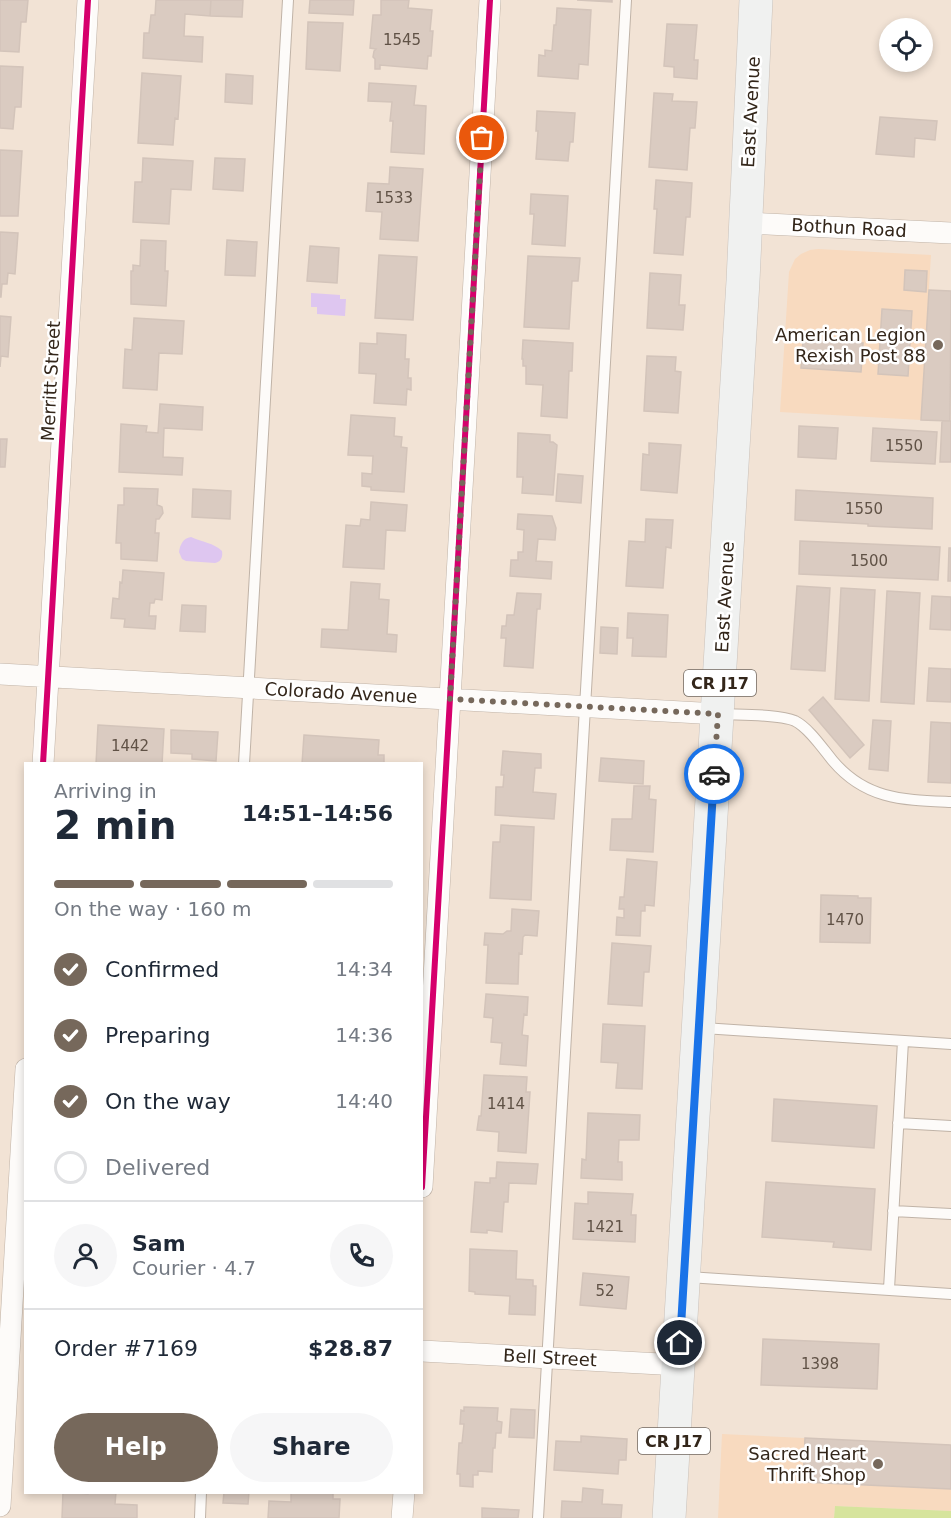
<!DOCTYPE html>
<html lang="en">
<head>
<meta charset="utf-8">
<style>
	:root { --surface:#fff; --page:#f6f6f7; --text:#1f2937; --muted:#747a83; --line:#e0e1e3; --accent:#76685b }
	body { margin:0; font-family:"DejaVu Sans",sans-serif; background:var(--page); color:var(--text); height:100vh; display:flex; flex-direction:column; font-size:22px; white-space:nowrap }
	* { box-sizing:border-box; margin:0 }
	p { font-size:20px; color:var(--muted) }
	.icon { flex:none; width:33px; height:33px; fill:none; stroke:currentColor; stroke-width:2; stroke-linecap:round; stroke-linejoin:round }
	.map { position:relative; flex:1; overflow:hidden }
	.details { position:absolute; left:24px; top:762px; width:399px; height:732px; display:flex; flex-direction:column; background:var(--surface); border-radius:0px; box-shadow:0 3px 9px #0003 }
	.details>* { flex:none }
	.fabs { position:absolute; left:879px; top:18px; display:grid; gap:12px }
	.fabs a { display:grid; place-items:center; width:54px; height:54px; border-radius:50%; background:var(--surface); box-shadow:0 3px 9px #0003; font-size:30px }
	.pin { position:absolute; display:grid; place-items:center; width:51px; height:51px; color:#fff; margin:-26px; border:3px solid #fff; border-radius:50%; box-shadow:0 2px 6px #0007 }
	.courier { position:absolute; display:grid; place-items:center; width:60px; height:60px; margin:-30px; border:4px solid #1a73e8; border-radius:50%; background:#fff; color:#222; box-shadow:0 2px 8px #0007 }
	.headline em { font-style:normal; font-weight:600 }
	.headline div { display:flex; flex-direction:column-reverse }
	.headline { display:flex; align-items:center; justify-content:space-between; height:102px; padding:0 30px }
	h1 { font-size:39px; font-weight:600; line-height:45px }
	.bar { display:grid; grid-template-columns:repeat(4,1fr); gap:9px 6px; align-content:center; height:72px; padding:0 30px }
	.bar i { height:8px; border-radius:4px; background:var(--line) }
	.bar .active { background:var(--accent) }
	.bar p { grid-column:span 4 }
	.line { display:flex; align-items:center; gap:15px; padding:0 30px; border-top:2px solid var(--line) }
	.line div { flex:1 }
	.round { display:grid; place-items:center; flex:none; width:63px; height:63px; border-radius:32px; background:var(--page) }
	ol { padding:0 30px; list-style:none }
	li { display:flex; align-items:center; gap:18px; height:66px }
	li p { margin-inline-start:auto }
	li .icon { padding:6px; border-radius:50%; background:var(--accent); color:#fff; stroke-width:4 }
	li:last-child { color:var(--muted) }
	li i { width:33px; height:33px; border:3px solid var(--line); border-radius:50% }
	.primary-button { display:flex; gap:12px; margin-top:auto; padding:12px 30px }
	.primary-button a { flex:1; height:69px; border-radius:36px; background:var(--accent); color:#fff; font-size:24px; font-weight:600; line-height:69px; text-align:center }
	.primary-button a+a { background:var(--page); color:var(--text) }
	.map>svg:first-child { display:block }
	.built { fill:#f8dabf }
	.green { fill:#d6e49d }
	.water { fill:#dec6f0 }
	.building { fill:#dacbc1; stroke:#d3c4ba; stroke-width:1.5 }
	.lines { fill:none; stroke-linecap:round; stroke-linejoin:round }
	.lane-casing { stroke:#c0b3a7; stroke-width:12 }
	.street-casing { stroke:#c0b3a7; stroke-width:22 }
	.primary-casing { stroke:#c9c1ba; stroke-width:34 }
	.lane { stroke:#fdfbf9; stroke-width:10 }
	.street { stroke:#fdfbf9; stroke-width:21 }
	.primary { stroke:#f0f1f0; stroke-width:33 }
	.cycleway-casing { stroke:#fff; stroke-width:10 }
	.cycleway { stroke:#d6006c; stroke-width:6 }
	.done { stroke:#76685b; stroke-width:6; stroke-dasharray:0 10.8 }
	.route { stroke:#1a73e8; stroke-width:8 }
	.poi-dot { fill:#76685b; stroke:#fff; stroke-width:2 }
	.labels { text-anchor:middle; stroke-width:5; stroke-linejoin:round; paint-order:stroke }
	.number-label { font-size:15px; fill:#605246 }
	.shield { fill:#fff; stroke:#70675f; stroke-width:1.5 }
	.shield-label { font-size:16px; font-weight:bold; fill:#33261a }
	.street-label { font-size:18px; fill:#33261a; stroke:#fff }
	.poi-label { font-size:18px; fill:#33261a; stroke:#fff; text-anchor:end }
</style>
</head>
<body>
<div class="map">
<svg width="951" height="1518" viewBox="0 0 951 1518">
	<rect width="100%" height="100%" fill="#f2e3d5"/>
	<!-- built -->
	<path class="built" d="M818,249L931,255L921,420L780,412L789,272L795,259L801,254L810,250Z
		M722,1434L951,1445V1511L835,1506L834,1518H718Z"/>
	<!-- green -->
	<path class="green" d="M835,1506L951,1511V1518H834Z"/>
	<!-- water -->
	<path class="water" d="M311,293L340,295V299H346L345,316L317,314V307H311Z
		M191,537C202,542 214,543 222,551C223,557 221,562 215,563L186,561L182,559L179,552C180,545 183,538 191,537Z"/>
	<!-- building -->
	<path class="building" d="M0,0H28L26,22H21L19,52L0,51Z
		M156,0H211L210,16L185,14L184,36L203,37L202,62L143,58L144,33H149L151,15H155Z
		M211,0H243L242,17L210,16Z
		M310,0H354L353,15L309,13Z
		M381,0H409L408,8L432,10L430,31H433L431,56H428L427,69L380,65V69H375V59L373,57L374,51L376,49L370,48L373,15H381Z
		M577,0H612V2Z
		M557,8L591,10L588,65L579,64L578,79L538,76L539,55L545,56V50L552,51L554,25H556Z
		M308,22L343,23L340,71L306,69Z
		M667,24L697,25L694,60H698L697,79L674,77V67L664,66Z
		M0,66L23,67L21,107H15L13,129L0,128Z
		M142,73L181,76L178,119L175,118L173,145L138,143Z
		M226,74L253,76L252,104L225,102Z
		M369,83L416,86L414,105L426,106L424,154L391,152L393,121H390L392,102L368,101Z
		M654,93L673,94L672,101L697,102L695,128H690L687,170L649,167Z
		M537,111L575,113L573,142H570L568,161L536,159L538,131H536Z
		M880,117L937,121L935,140L915,138L914,157L876,154Z
		M0,150L22,151L18,216H0Z
		M143,158L193,161L191,190L171,189L169,224L133,222L135,182H142Z
		M215,158L245,159L243,191L213,189Z
		M390,167L423,169L418,241L380,239L382,212L366,211L368,183L389,184Z
		M656,180L692,183L690,217H686L683,255L654,253L657,209H654Z
		M531,194L568,196L565,246L532,244L534,214H530Z
		M0,232L18,233L15,274L8,273L7,284H2L1,297H0Z
		M141,240L166,241L165,271H168L166,306L131,304V271H133V265L140,266Z
		M227,240L257,242L255,276L225,275Z
		M310,246L339,248L337,283L307,281Z
		M379,255L417,257L413,320L375,318Z
		M528,256L580,258L578,281H572L569,329L524,327Z
		M905,270L927,271L926,292L904,290Z
		M650,273L681,275L679,305H685L683,330L647,328Z
		M929,290L951,291L950,421L921,420Z
		M882,309L912,311L908,376L878,374Z
		M0,316L11,317L8,357L1,356L0,367Z
		M134,318L184,321L182,354L159,353L157,390L123,388L125,349L132,350Z
		M377,333L406,335L405,359H409L408,378H411V390L407,389L406,405L374,403L376,374L359,373L360,343L377,344Z
		M523,340L573,343L572,371H569L567,418L541,416L543,385L526,384V366H523V359H522Z
		M803,340L863,343L861,372L801,368Z
		M647,356L676,357L675,371L681,372L678,413L644,411Z
		M160,404L203,407L202,430L164,428L163,457L183,458L182,475L119,472L121,424L147,426L146,432L158,433Z
		M351,415L395,418L394,436L402,437L401,447L407,448L404,492L371,490V487L362,486V473L372,474L373,456L348,455Z
		M942,421H951V462H940Z
		M799,426L838,428L836,459L798,457Z
		M873,428L937,432L935,464L871,461Z
		M518,433L550,435V442H553L557,445L553,495L522,493L523,477H517Z
		M0,439H7L5,467H0Z
		M649,443L681,445L677,493L641,490L643,454L649,455Z
		M558,474L583,476L581,503L556,501Z
		M124,488L158,489L157,505L160,506L162,507L163,513L159,519H156L155,533H159L157,561L121,559V543H116L118,505H124Z
		M193,489L231,491L230,519L192,517Z
		M796,490L933,498L932,529L868,526V524L795,520Z
		M371,502L407,505L405,531L386,530L384,569L343,567L346,525L360,526L361,519L370,520Z
		M518,514L552,516L556,528L555,540L538,539L536,561L552,562L551,579L510,576L511,560H518V552H523L524,530L517,529Z
		M646,519L673,520L671,548L666,547L663,588L626,586L629,541L645,542Z
		M800,541L940,547L938,580L799,574Z
		M949,548H951V581H948Z
		M123,570L164,573L162,600L155,599L154,603H150L149,616H156L155,629L124,627L125,619L111,618L113,598L119,599L120,582L122,583Z
		M351,582L380,584L379,599L389,600L387,634L397,635L396,652L321,647L322,629L348,630Z
		M797,586L830,588L825,671L791,669Z
		M841,588L875,590L869,701L835,699Z
		M887,591L920,593L914,704L881,702Z
		M517,593L541,594L540,609H537L533,668L504,666L506,638H501L502,626H506L507,615H514Z
		M932,596L951,597V630L930,629Z
		M182,605L206,606L205,632L180,631Z
		M628,613L668,615L666,657L632,656L633,638H627Z
		M601,627L618,628L617,654L600,653Z
		M929,668L951,669V702L927,701Z
		M823,697L864,745L850,758L809,710Z
		M873,720L891,721L888,771L869,769Z
		M931,722L951,723V783L928,782Z
		M98,725L164,729L162,764H96Z
		M171,730L218,732L216,761L192,759V754L171,753Z
		M304,735L379,740L378,755H384V764H302Z
		M503,751L541,754V768H535L533,792L556,794L554,819L495,815L496,787H503L504,775H501Z
		M601,758L644,761L643,784L599,781Z
		M634,786H650L649,799L656,800L653,852L610,850L612,819H632Z
		M501,825L534,827L531,900L490,898L493,842H500Z
		M627,859L657,862L654,906L645,905V911H641L640,936L616,935L617,917L624,918V909H619L620,897H624Z
		M821,895L858,896V898H871L870,943L820,942Z
		M512,909L539,911L537,936L525,935L523,937L522,954L519,953L518,984L486,983L488,945H484L485,933L503,934L507,931H511Z
		M612,943L651,946L649,972H644L642,1006L608,1004Z
		M486,994L528,997L527,1015L524,1014L522,1035L528,1036L526,1066L500,1064L502,1043L491,1042L493,1018L484,1017Z
		M603,1024L645,1026L642,1089L616,1088L618,1063L601,1062Z
		M484,1075L527,1077L526,1092H530L526,1153L498,1151L499,1132L477,1130L479,1116H481Z
		M774,1099L877,1106L874,1148L772,1141Z
		M588,1113L640,1115L639,1140H619L618,1162H622V1180L581,1178L582,1159L586,1160Z
		M497,1162L538,1164L536,1184L509,1183L508,1202H504L502,1232L487,1230V1233L471,1232L475,1182L490,1183V1178H496Z
		M766,1182L875,1189L871,1250L833,1247L834,1242L762,1237Z
		M588,1192L633,1194L631,1215H636L635,1242L573,1239L575,1203L588,1204Z
		M470,1249L517,1251L516,1279L533,1280V1286H536L535,1315L509,1314L510,1296L475,1294V1292L469,1291Z
		M583,1273L629,1277L626,1309L580,1305Z
		M763,1339L879,1344L877,1389L761,1385Z
		M464,1407L498,1408L497,1421L502,1422L501,1433H496L495,1448H493L492,1472L478,1471V1475H473V1487L460,1486V1474H457L459,1443H462L464,1424H460L461,1410L464,1411Z
		M511,1409L535,1410L534,1438L509,1437Z
		M581,1436L627,1439L626,1460H619L618,1474L554,1470L556,1441L581,1442Z
		M805,1438L951,1445V1489L803,1482Z
		M583,1488L603,1490L602,1504L622,1505L621,1518H561L562,1501L582,1502Z
		M63,1492L88,1494V1492H116L115,1504L137,1505V1518H62Z
		M224,1492H249L248,1504L223,1503Z
		M291,1492H333V1499H340L339,1518H268L269,1501L291,1502Z
		M482,1508L519,1510L518,1518H482Z"/>
	<g class="lines">
		<!-- lane casing -->
		<g class="lane-casing">
			<path id="lane" d="M721,714C740,715 779,714 795,721C809,728 823,749 833,761C866,800 904,800 951,802
				M244,764L288,0
				M703,1028L951,1044
				M898,1123L951,1126
				M893,1211L951,1214
				M688,1277L951,1294
				M889,1289L903,1041
				M200,1518L201,1492
				M538,1518L626,0"/>
		</g>
		<!-- street casing -->
		<g class="street-casing">
			<path id="street" d="M746,223L951,233
				M0,674L718,714
				M43,764L88,0
				M422,1187L490,0
				M422,1351L679,1365
				M0,1506L26,1069
				M402,1518L404,1492"/>
		</g>
		<!-- primary casing -->
		<g class="primary-casing">
			<path id="primary" d="M669,1518L743,281L756,0"/>
		</g>
		<!-- lane -->
		<use href="#lane" class="lane"/>
		<!-- street -->
		<use href="#street" class="street"/>
		<!-- primary -->
		<use href="#primary" class="primary"/>
		<!-- cycleway casing -->
		<g class="cycleway-casing">
			<path id="cycleway" d="M43,764L88,0
				M422,1187L490,0"/>
		</g>
		<!-- cycleway -->
		<use href="#cycleway" class="cycleway"/>
	</g>
	<g class="lines">
		<!-- done -->
		<path class="done" d="M482,138L450,699L718,714L714,774"/>
		<!-- route -->
		<path class="route" d="M680,1343L714,774"/>
	</g>
	<!-- markers -->
	<g class="poi-dot">
		<circle cx="938" cy="345" r="6"/>
		<circle cx="878" cy="1464" r="6"/>
	</g>
	<g class="labels">
		<!-- number labels -->
		<g class="number-label">
			<text x="402" y="45">1545</text>
			<text x="394" y="203">1533</text>
			<text x="904" y="451">1550</text>
			<text x="864" y="514">1550</text>
			<text x="869" y="566">1500</text>
			<text x="130" y="751">1442</text>
			<text x="845" y="925">1470</text>
			<text x="506" y="1109">1414</text>
			<text x="605" y="1232">1421</text>
			<text x="605" y="1296">52</text>
			<text x="820" y="1369">1398</text>
		</g>
		<!-- shield labels -->
		<g class="shield">
			<rect x="684" y="670" width="72" height="26" rx="4.5"/>
			<rect x="638" y="1428" width="72" height="26" rx="4.5"/>
		</g>
		<g class="shield-label">
			<text x="720" y="689">CR J17</text>
			<text x="674" y="1447">CR J17</text>
		</g>
		<!-- street labels -->
		<g class="street-label">
			<text transform="translate(751 112) rotate(-87)" y="6">East Avenue</text>
			<text transform="translate(849 228) rotate(3)" y="6">Bothun Road</text>
			<text transform="translate(51 381) rotate(-87)" y="6">Merritt Street</text>
			<text transform="translate(725 597) rotate(-87)" y="6">East Avenue</text>
			<text transform="translate(341 693) rotate(3)" y="6">Colorado Avenue</text>
			<text transform="translate(550 1358) rotate(3)" y="6">Bell Street</text>
		</g>
		<!-- poi labels -->
		<g class="poi-label">
			<text x="926" y="341">American Legion<tspan x="926" dy="21">Rexish Post 88</tspan></text>
			<text x="866" y="1460">Sacred Heart<tspan x="866" dy="21">Thrift Shop</tspan></text>
		</g>
	</g>
</svg>
<div class="fabs">
<a><svg class="icon" aria-label="locate" viewBox="0 0 24 24"><circle cx="12" cy="12" r="6"/><path d="M12 2v4M12 18v4M2 12h4M18 12h4"/></svg></a>
</div>
<div class="pin" style="left:482px;top:138px;background:#ea580c"><svg class="icon" aria-label="bag" viewBox="0 0 24 24"><path d="M5 8h14l-1 12H6zM9 8a3 3 0 0 1 6 0"/></svg></div>
<div class="pin" style="left:680px;top:1343px;background:#1f2937"><svg class="icon" aria-label="home" viewBox="0 0 24 24"><path d="M3 11l9-7 9 7M6 9v11h12V9"/></svg></div>
<div class="courier" style="left:714px;top:774px"><svg class="icon" aria-label="car" viewBox="0 0 24 24"><path d="M5 17H2v-5l4-1 3-4h7l3 4 3 1v5h-3M9 17h6M6 11h13"/><circle cx="7" cy="17" r="2"/><circle cx="17" cy="17" r="2"/></svg></div>
<section class="details">
<div class="headline"><div><h1>2 min</h1><p>Arriving in</p></div><em>14:51–14:56</em></div>
<div class="bar"><i class="active"></i><i class="active"></i><i class="active"></i><i></i><p>On the way · 160 m</p></div>
<ol>
<li><svg class="icon" aria-label="check" viewBox="0 0 24 24"><path d="M5 12l5 5 9-10"/></svg>Confirmed<p>14:34</p></li>
<li><svg class="icon" aria-label="check" viewBox="0 0 24 24"><path d="M5 12l5 5 9-10"/></svg>Preparing<p>14:36</p></li>
<li><svg class="icon" aria-label="check" viewBox="0 0 24 24"><path d="M5 12l5 5 9-10"/></svg>On the way<p>14:40</p></li>
<li><i></i>Delivered</li>
</ol>
<div class="line" style="height:108px"><a class="round"><svg class="icon" aria-label="person" viewBox="0 0 24 24"><circle cx="12" cy="8" r="4"/><path d="M4 21q1-7 8-7t8 7"/></svg></a><div><b>Sam</b><p>Courier · 4.7</p></div><a class="round"><svg class="icon" aria-label="phone" viewBox="0 0 24 24"><path d="M5 4h4l2 5-3 2q2 4 5 5l2-3 5 2v4C11 20 4 13 5 4z"/></svg></a></div>
<div class="line" style="height:78px"><div>Order #7169</div><b>$28.87</b></div>
<div class="primary-button"><a>Help</a><a>Share</a></div>
</section>
</div>
</body>
</html>
